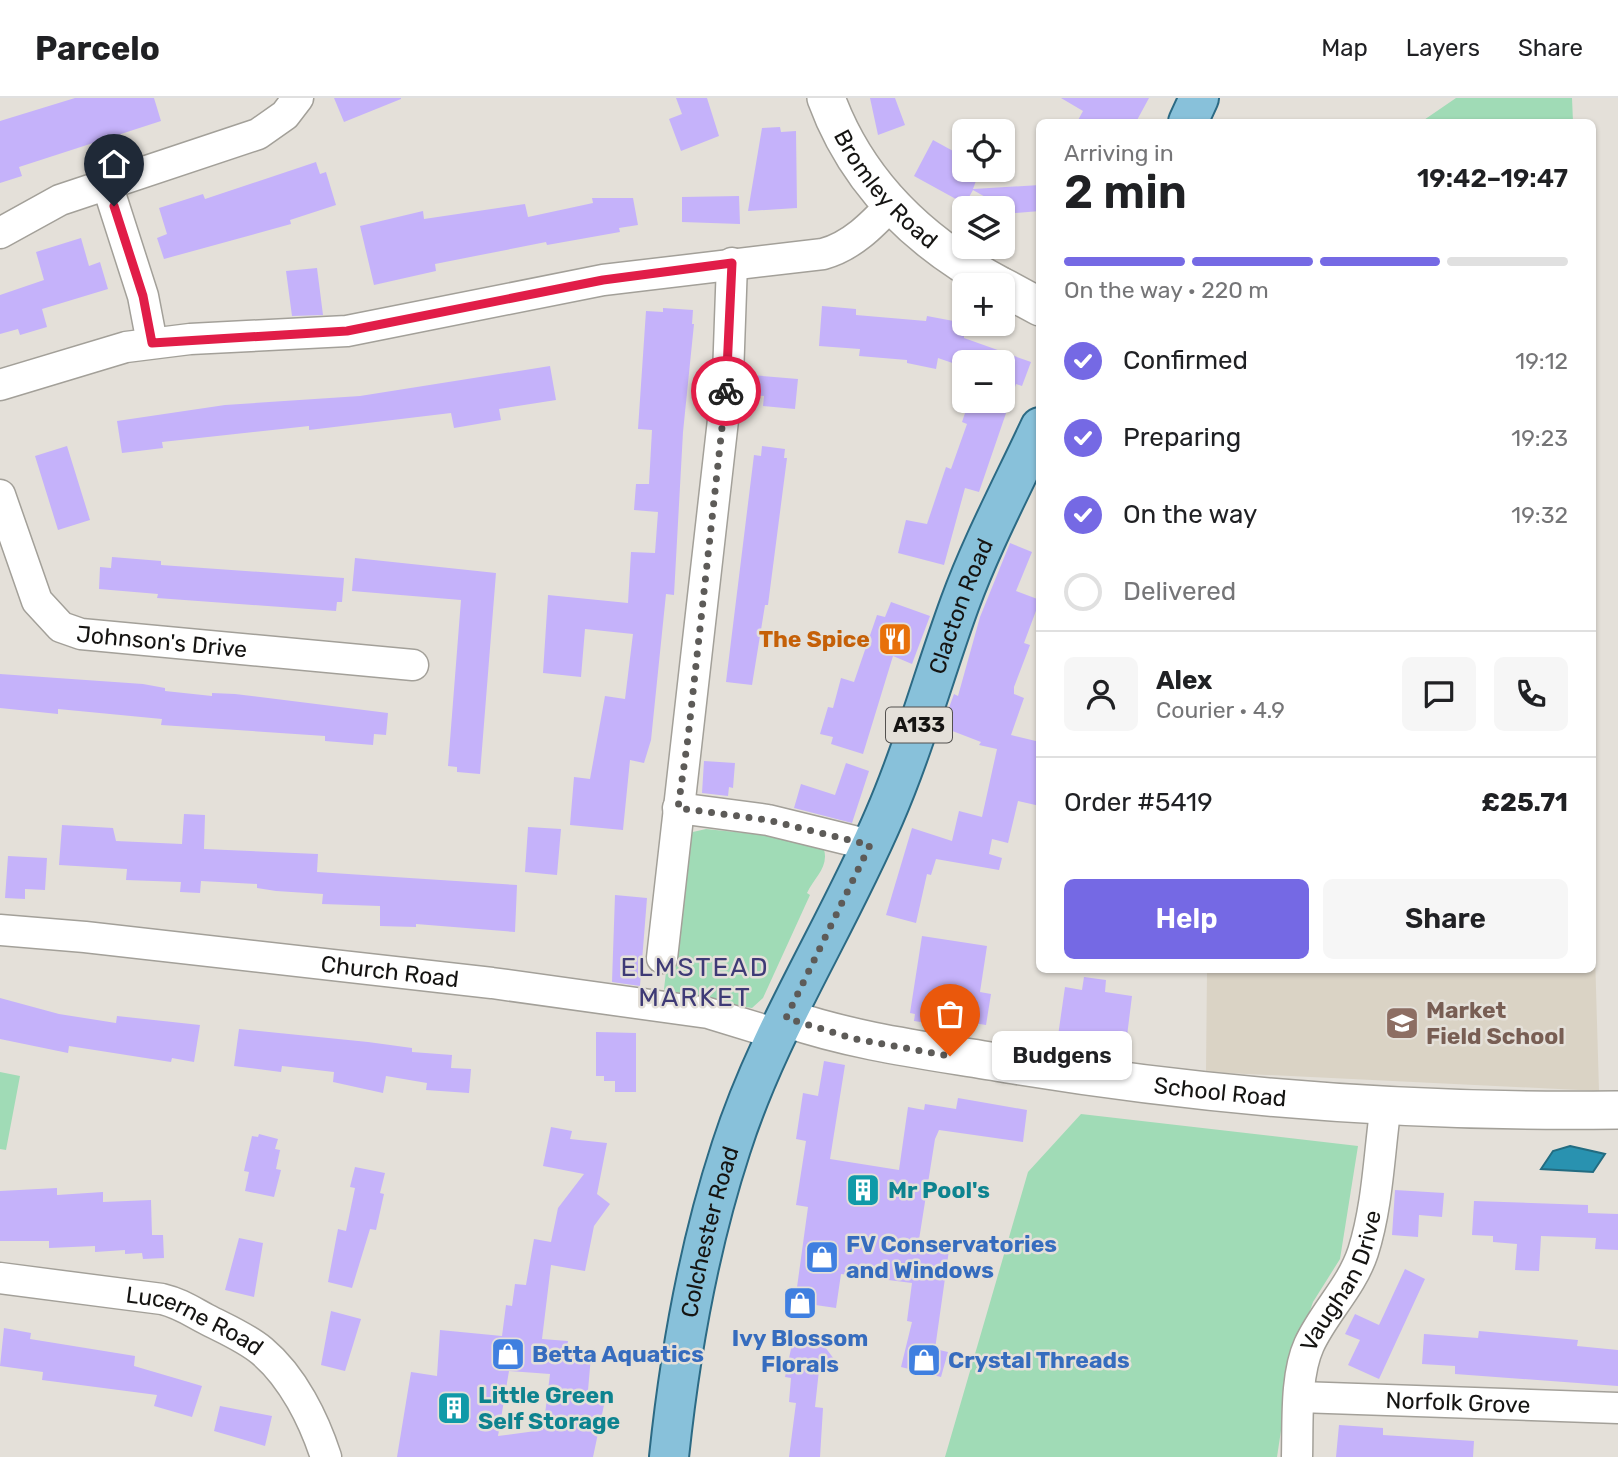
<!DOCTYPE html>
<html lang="en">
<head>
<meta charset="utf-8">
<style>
	:root { --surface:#fff; --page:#f6f6f6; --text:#202124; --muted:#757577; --line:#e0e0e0; --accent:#7569e4 }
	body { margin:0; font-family:Rubik,sans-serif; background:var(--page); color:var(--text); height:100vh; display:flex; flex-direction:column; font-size:26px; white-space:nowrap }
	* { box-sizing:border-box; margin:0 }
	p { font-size:23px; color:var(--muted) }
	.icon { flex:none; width:38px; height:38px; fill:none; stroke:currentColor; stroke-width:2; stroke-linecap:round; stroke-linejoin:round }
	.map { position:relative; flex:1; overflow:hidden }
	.details { position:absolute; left:1036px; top:21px; width:560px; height:854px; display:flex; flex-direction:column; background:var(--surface); border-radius:10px; box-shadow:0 2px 5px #0004 }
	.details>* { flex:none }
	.buttons { position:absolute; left:952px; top:21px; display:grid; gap:14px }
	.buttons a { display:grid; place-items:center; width:63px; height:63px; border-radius:10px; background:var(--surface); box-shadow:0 2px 5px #0004; font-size:35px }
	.pin { position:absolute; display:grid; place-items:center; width:60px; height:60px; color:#fff; margin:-72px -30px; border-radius:50% 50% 50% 0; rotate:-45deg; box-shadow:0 0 7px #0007 }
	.pin .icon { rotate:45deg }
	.courier { position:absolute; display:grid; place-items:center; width:70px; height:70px; margin:-35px; border:5px solid #e11d48; border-radius:50%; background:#fff; color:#222; box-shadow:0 2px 9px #0007 }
	.bubble { position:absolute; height:49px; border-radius:10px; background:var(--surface); box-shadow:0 2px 5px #0004; font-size:23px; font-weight:600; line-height:49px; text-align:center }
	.summary em { font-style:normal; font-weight:600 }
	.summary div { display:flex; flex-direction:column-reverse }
	.summary { display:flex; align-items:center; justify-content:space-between; height:119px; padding:0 28px }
	h1 { font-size:46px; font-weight:600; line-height:52px }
	.bar { display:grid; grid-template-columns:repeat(4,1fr); gap:10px 7px; align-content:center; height:84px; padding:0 28px }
	.bar i { height:9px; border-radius:5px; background:var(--line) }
	.bar .active { background:var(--accent) }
	.bar p { grid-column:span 4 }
	.line { display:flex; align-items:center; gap:18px; padding:0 28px; border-top:2px solid var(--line) }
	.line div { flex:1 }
	.round { display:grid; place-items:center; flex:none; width:74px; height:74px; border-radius:10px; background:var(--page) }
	ol { padding:0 28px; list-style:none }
	li { display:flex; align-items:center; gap:21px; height:77px }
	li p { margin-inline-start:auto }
	li .icon { padding:7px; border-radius:50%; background:var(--accent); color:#fff; stroke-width:4 }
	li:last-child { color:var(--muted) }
	li i { width:38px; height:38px; border:4px solid var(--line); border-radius:50% }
	.button { display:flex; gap:14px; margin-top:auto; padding:14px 28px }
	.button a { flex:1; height:80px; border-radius:10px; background:var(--accent); color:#fff; font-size:28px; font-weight:600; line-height:80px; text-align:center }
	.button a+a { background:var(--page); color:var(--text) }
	header { display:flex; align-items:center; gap:42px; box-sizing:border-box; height:98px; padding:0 35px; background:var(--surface); border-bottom:2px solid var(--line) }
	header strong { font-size:33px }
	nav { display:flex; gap:38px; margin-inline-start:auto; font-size:24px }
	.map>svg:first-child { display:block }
	.built { fill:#dad3c5 }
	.green { fill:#a0dbb6 }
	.water { fill:#2992b0; stroke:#236c81; stroke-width:2 }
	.building { fill:#c5b2fa; fill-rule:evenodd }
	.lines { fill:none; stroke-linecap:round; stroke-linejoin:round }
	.minor-casing { stroke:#a3a099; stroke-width:33 }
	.tertiary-casing { stroke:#a3a099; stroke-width:40 }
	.primary-casing { stroke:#2c6a84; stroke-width:42 }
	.minor { stroke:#fff; stroke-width:30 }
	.tertiary { stroke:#fff; stroke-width:37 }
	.primary { stroke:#88c1da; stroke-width:38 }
	.done { stroke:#5d5b58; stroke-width:7; stroke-dasharray:0 12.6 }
	.route { stroke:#e11d48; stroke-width:9 }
	.labels { text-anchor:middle; stroke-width:5; stroke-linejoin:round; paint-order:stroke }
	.shield { fill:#e4e0d9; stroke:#53514e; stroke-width:2 }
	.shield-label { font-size:21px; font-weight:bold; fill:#151412 }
	.street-label { font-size:23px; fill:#151412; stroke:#e4e0d9 }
	.food-label { font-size:23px; font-weight:bold; fill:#c56008; stroke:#e4e0d9; text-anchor:end }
	.education-label { font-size:23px; font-weight:bold; fill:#785e54; stroke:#e4e0d9; text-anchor:start }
	.culture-label { font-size:23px; font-weight:bold; fill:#0d838f; stroke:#e4e0d9; text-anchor:start }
	.shop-label { font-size:23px; font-weight:bold; fill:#366cbe; stroke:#e4e0d9; text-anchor:start }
	.quarter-label { font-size:26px; letter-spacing:2px; fill:#3e3a76; stroke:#e4e0d9 }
</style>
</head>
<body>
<header>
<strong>Parcelo</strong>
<nav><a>Map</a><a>Layers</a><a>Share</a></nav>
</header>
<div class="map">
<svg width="1618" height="1359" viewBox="0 0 1618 1359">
	<rect width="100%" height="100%" fill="#e4e0d9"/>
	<!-- built -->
	<path class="built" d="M1593,787L1599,993L1206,974L1207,872H1592Z"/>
	<!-- green -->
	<path class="green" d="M1456,0H1572L1573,24H1421Z
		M706,731L811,742L821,744C833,767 815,778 807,795L810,797L763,900L752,910L667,897L664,891L681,746L684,736Z
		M0,974L20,978L6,1052L0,1051Z
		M1081,1016L1358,1048L1340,1161L1313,1204L1291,1266L1277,1359H945L1028,1074Z"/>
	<!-- water -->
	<path class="water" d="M1570,1048L1605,1056L1593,1074L1541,1071L1553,1053Z"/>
	<!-- building -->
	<path class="building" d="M75,0H154L161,23L19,69L22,78L0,85V23Z
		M334,0H401V1L344,24Z
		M676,0H707L719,38L681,53L669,21L682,16Z
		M870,0H895L905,27L878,37Z
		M1061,0H1149L1136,24H1077L1083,13Z
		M780,29L781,34L796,33L797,110L748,113L762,30Z
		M933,42L964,59V72H980L973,91L1040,87V113L1003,116V109L973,92L965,106L914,78Z
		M316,64L320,76L326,74L336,107L290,122L291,126L164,161L157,140L167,136L159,110L203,96L205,101Z
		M739,98L740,126L682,124V99Z
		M592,100H633L638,127L619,130L620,134L547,147L546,144L435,166L436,173L374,187L360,128L423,113L424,121L525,106L528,119L593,105Z
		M81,140L89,168L100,164L108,191L42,211L47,229L20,237L18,231L0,236V197L44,182L36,154Z
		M317,170L323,217L292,218L286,173Z
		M822,208L856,211V217L926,223L927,218L964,225V240L1031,264L1022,288L1016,286L979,394L965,390L944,467L898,455L906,422L927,426L946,369L951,371L967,326L962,324L969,303H1003V264H964V269L938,260L936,271L907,265V262L859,258L860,251L819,248Z
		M663,210L693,212L692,226H694L683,334L674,497L666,496L651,642L644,665L630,662L623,732L570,727L574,679L590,681L605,598L625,601L633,536L585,531L581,579L543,575L548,497L628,505L631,454L655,455L658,414L634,412L636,386H649L652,332L638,331L646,213L663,214Z
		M550,268L556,302L499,311L501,322L454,330L451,315L309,332V328L162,344L163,350L122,355L117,323L225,307L360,298Z
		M751,277L798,281L795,311L763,308L764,298L749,297Z
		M67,348L90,422L58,432L35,358Z
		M762,348L785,351L784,360H787L768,507H765L752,587L726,584L754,357L761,358Z
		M1010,445L1032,454L1016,493L1040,502L1024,545L1030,547L1014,589V596L1024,600L1011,637L1040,644V708L1018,703L1008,745L992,741L989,756L1002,760L999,772L936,761L931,777L927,776L916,825L886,817L912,730L952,743L959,713L982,719L997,651L979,647L981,644L942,629L954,596L958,598L980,519Z
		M112,459L161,463V467L344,480L342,504H337L336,513L157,500L158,496L99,491L100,469L111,470Z
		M355,460L496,475L480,676L457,674V669L448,668L461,502L352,493Z
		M891,504L930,518L912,566L893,558L863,656L831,646L833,639L820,636L828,609L833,610L841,580L854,584L877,517L885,519Z
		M0,576L143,586L165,590V593L212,598V595L235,596L388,615L386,637L374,636L373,647L325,643V638L161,627L162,621L58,611V616L0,610Z
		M704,663L735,665L733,690L729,689L728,698L702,695Z
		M846,665L869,673L852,725L794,710L801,686L835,697Z
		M184,716L205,717L204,751L318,756L317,774L517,787L515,834L416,826V829L380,828V808L322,806L323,796L276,793L257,790V786L201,783L200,795L180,794L181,784L126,782L127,771L59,767L62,727L113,730L116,743L182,746Z
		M528,729L561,731L557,777L525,774Z
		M8,758L47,760L45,792L25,791V801L5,800Z
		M615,797L647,800L640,888L612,884Z
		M922,838L987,848L980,894L991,896L986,927L941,920L940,927L914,923L915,916L910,915Z
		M1084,879L1106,882L1105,894L1132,898L1124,962L1056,952L1065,889L1082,892Z
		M0,900L59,916L116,925L117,918L200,927L194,964L172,960L171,964L69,948L68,955L0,941Z
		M239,931L368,944L412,950V954L452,957L451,970L471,971L469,995L426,992L427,985L386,978L383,995L333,984L334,974L282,968L281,974L234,968Z
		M596,934L636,935V994H615V983H604V978H596Z
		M824,963L845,967L830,1061L899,1072L908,1009L924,1012L925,1006L956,1011L958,1000L1027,1012L1023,1044L939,1032L935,1041L918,1148L949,1152L935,1251L948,1254L941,1279L901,1269L912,1224L907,1223L912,1185L841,1176L836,1210L795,1204L808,1109L796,1107L806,1043L796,1041L803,995L818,998Z
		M551,1029L572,1033L570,1041L607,1045L597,1096L610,1106L594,1128L585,1173L551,1167L542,1241L568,1243L566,1255L591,1258L587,1304L604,1307L593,1359H397L411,1274L437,1278L440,1232L502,1238L506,1207L512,1208L515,1186L526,1187L534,1141L551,1144L558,1110L584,1076L543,1068ZM509,1273L550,1276L543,1332L498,1338Z
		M259,1036L278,1041L275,1051L280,1052L276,1071L281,1072L274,1099L245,1093L249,1074L244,1073L252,1038L258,1039Z
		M355,1069L385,1075L380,1095L384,1096L376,1132L370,1131L352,1190L328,1184L338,1131L346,1133L355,1090L350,1089Z
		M57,1090V1097L103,1094V1104L151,1102L152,1137H163L164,1160L143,1161L142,1155L125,1156V1152L95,1154V1148L49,1150V1143H0V1093Z
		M1395,1092L1444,1095L1442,1119L1419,1117L1418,1139L1392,1137Z
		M1474,1103L1588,1107V1115L1618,1116V1152L1595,1151L1596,1140L1541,1138L1539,1173L1515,1172L1517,1146L1493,1144V1138L1472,1137Z
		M239,1140L263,1145L254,1199L225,1192Z
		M1405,1171L1425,1181L1379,1281L1348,1267L1360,1242L1345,1236L1355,1216L1379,1227Z
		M331,1213L361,1221L345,1273L321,1267Z
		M4,1230L31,1235L30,1241L135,1258L134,1268L202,1288L192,1319L154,1308L157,1297L42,1282L43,1274L0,1268Z
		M1479,1233L1578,1242L1577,1248L1618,1252V1288L1455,1276V1268L1422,1266L1424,1236L1478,1240Z
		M792,1246L825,1249L834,1261L819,1272L815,1309L823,1310L820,1359H789L796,1305L789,1304L791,1280L785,1279Z
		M220,1308L272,1318L265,1348L214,1333Z
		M1339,1327L1383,1330V1337L1474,1343L1473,1359H1336Z"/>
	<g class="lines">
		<!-- minor casing -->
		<g class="minor-casing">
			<g id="minor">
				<path d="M107,86L143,198L152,245"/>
				<path d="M0,135L60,102L258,36L285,17L298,0"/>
				<path d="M0,287L126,249L190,241L347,233L603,182L823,156C852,148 872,127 892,106"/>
				<path id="s1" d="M0,397L37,503L61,529L81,536L413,567"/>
				<path d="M678,710L768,722L870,747"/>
				<path id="s2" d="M0,832L85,839L492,885L708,915L777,936"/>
				<path d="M662,860L728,278L732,165"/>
				<path id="s3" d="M0,1180L162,1201C179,1205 191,1213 206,1221C225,1231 245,1239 262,1253C293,1279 314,1322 326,1359"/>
				<path id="s4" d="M1299,1299L1618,1310"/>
				<path id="s5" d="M1297,1359C1298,1326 1295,1278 1309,1247C1324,1214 1351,1190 1363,1154C1378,1107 1379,1055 1386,1006"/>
			</g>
		</g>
		<!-- tertiary casing -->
		<g class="tertiary-casing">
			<g id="tertiary">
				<path id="s6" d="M826,0C857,85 920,145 999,187"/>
				<path d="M1003,189L1040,209"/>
				<path id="s7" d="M786,920C859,945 932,953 1008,966C1208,999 1415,1015 1618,1012"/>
			</g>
		</g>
		<!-- primary casing -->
		<g class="primary-casing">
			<g id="primary">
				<path d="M1188,24L1199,0"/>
				<path id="s8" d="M669,1359C680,1254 698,1151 731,1050C768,934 836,831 884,719C914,650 934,576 960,505C982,445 1013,387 1040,329"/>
			</g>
		</g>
		<!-- minor -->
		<use href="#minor" class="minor"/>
		<!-- tertiary -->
		<use href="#tertiary" class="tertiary"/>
		<!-- primary -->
		<use href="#primary" class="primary"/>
	</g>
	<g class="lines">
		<!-- done -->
		<path class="done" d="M726,293L688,640L678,710L768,722L870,747L786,920L855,941L950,958"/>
		<!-- route -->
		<path class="route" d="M114,108L143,198L152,245L347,233L603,182L732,165L726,293"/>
	</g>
	<!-- icons -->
	<defs>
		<g id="restaurant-square" transform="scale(1.75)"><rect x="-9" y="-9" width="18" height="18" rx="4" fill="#e8710a" stroke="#e4e0d9"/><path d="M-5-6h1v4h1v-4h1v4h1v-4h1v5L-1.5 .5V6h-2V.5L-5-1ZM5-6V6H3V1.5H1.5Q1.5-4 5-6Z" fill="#fff"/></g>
		<g id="school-square" transform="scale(1.75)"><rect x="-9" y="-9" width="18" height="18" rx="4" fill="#8d6e63" stroke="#e4e0d9"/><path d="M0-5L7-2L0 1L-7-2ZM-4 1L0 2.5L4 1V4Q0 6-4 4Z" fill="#fff"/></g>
		<g id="building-square" transform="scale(1.75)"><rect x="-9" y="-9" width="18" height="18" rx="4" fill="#0f9aa8" stroke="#e4e0d9"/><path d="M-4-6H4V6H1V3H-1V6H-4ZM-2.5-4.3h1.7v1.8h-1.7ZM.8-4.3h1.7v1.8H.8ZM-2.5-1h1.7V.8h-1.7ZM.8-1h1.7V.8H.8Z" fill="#fff"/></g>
		<g id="shop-square" transform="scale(1.75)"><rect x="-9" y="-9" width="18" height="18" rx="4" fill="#3f7fe0" stroke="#e4e0d9"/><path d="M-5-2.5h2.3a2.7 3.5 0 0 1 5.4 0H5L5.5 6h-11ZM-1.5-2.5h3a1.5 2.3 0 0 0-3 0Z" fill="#fff"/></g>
	</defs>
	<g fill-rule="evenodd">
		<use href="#restaurant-square" x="895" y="541"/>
		<use href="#school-square" x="1402" y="925"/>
		<use href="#building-square" x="863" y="1092"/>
		<use href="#shop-square" x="822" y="1159"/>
		<use href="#shop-square" x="800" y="1205"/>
		<use href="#shop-square" x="508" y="1256"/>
		<use href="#shop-square" x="924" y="1262"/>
		<use href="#building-square" x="454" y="1310"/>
	</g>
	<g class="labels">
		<!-- shield labels -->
		<rect class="shield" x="886" y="609.5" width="66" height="35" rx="5"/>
		<g class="shield-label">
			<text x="919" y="634">A133</text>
		</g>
		<!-- street labels -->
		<g class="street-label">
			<text dy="8" stroke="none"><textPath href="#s6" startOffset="110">Bromley Road</textPath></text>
			<text dy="8" stroke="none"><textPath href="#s8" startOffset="905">Clacton Road</textPath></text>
			<text dy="8" stroke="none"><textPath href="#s1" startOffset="250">Johnson's Drive</textPath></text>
			<text dy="8" stroke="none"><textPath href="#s2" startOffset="392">Church Road</textPath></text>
			<text dy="8" stroke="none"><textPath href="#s7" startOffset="441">School Road</textPath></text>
			<text dy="8" stroke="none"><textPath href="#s8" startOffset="229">Colchester Road</textPath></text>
			<text dy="8" stroke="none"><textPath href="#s5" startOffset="186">Vaughan Drive</textPath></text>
			<text dy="8" stroke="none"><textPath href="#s3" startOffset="201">Lucerne Road</textPath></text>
			<text dy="8" stroke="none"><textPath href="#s4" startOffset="159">Norfolk Grove</textPath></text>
		</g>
		<!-- food labels -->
		<g class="food-label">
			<text x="870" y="549">The Spice</text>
		</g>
		<!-- education labels -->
		<g class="education-label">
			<text x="1426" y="920">Market<tspan x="1426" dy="26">Field School</tspan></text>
		</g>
		<!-- culture labels -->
		<g class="culture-label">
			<text x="888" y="1100">Mr Pool's</text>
			<text x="478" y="1305">Little Green<tspan x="478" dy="26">Self Storage</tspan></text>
		</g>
		<!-- shop labels -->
		<g class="shop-label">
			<text x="846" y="1154">FV Conservatories<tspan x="846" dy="26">and Windows</tspan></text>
			<text x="800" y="1248" text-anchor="middle">Ivy Blossom<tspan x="800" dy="26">Florals</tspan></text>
			<text x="532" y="1264">Betta Aquatics</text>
			<text x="948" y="1270">Crystal Threads</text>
		</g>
		<!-- quarter labels -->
		<g class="quarter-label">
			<text x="695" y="878">ELMSTEAD<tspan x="695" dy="30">MARKET</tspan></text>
		</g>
	</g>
</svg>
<div class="buttons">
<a><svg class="icon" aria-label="locate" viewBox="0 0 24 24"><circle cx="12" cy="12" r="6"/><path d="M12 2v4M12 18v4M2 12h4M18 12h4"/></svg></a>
<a><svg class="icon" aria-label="layers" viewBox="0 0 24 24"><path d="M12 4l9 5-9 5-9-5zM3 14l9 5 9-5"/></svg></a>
<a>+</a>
<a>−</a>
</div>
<div class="pin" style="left:950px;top:958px;background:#ea580c"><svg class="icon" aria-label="bag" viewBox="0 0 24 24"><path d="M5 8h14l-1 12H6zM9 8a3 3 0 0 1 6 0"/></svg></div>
<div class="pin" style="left:114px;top:108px;background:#1f2937"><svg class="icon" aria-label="home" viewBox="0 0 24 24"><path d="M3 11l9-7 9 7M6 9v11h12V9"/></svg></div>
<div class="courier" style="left:726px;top:293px"><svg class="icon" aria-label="bike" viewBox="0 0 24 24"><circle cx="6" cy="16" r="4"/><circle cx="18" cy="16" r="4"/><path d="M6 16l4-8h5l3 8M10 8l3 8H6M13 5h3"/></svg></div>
<div class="bubble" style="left:992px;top:933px;width:140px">Budgens</div>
<section class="details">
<div class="summary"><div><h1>2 min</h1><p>Arriving in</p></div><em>19:42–19:47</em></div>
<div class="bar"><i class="active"></i><i class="active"></i><i class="active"></i><i></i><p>On the way · 220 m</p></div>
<ol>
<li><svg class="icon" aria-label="check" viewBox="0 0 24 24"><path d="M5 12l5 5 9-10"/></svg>Confirmed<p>19:12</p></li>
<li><svg class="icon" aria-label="check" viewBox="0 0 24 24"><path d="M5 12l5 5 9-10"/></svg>Preparing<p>19:23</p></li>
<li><svg class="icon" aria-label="check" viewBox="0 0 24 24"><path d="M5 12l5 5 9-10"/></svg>On the way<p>19:32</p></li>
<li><i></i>Delivered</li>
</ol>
<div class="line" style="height:126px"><a class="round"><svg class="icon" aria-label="person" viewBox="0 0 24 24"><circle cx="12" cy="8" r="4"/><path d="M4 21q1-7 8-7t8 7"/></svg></a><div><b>Alex</b><p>Courier · 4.9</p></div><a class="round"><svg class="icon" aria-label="chat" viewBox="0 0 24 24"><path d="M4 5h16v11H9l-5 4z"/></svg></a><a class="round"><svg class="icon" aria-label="phone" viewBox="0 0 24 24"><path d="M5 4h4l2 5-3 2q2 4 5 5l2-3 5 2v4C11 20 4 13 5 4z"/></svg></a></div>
<div class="line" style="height:91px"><div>Order #5419</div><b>£25.71</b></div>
<div class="button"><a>Help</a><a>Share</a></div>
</section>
</div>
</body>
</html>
